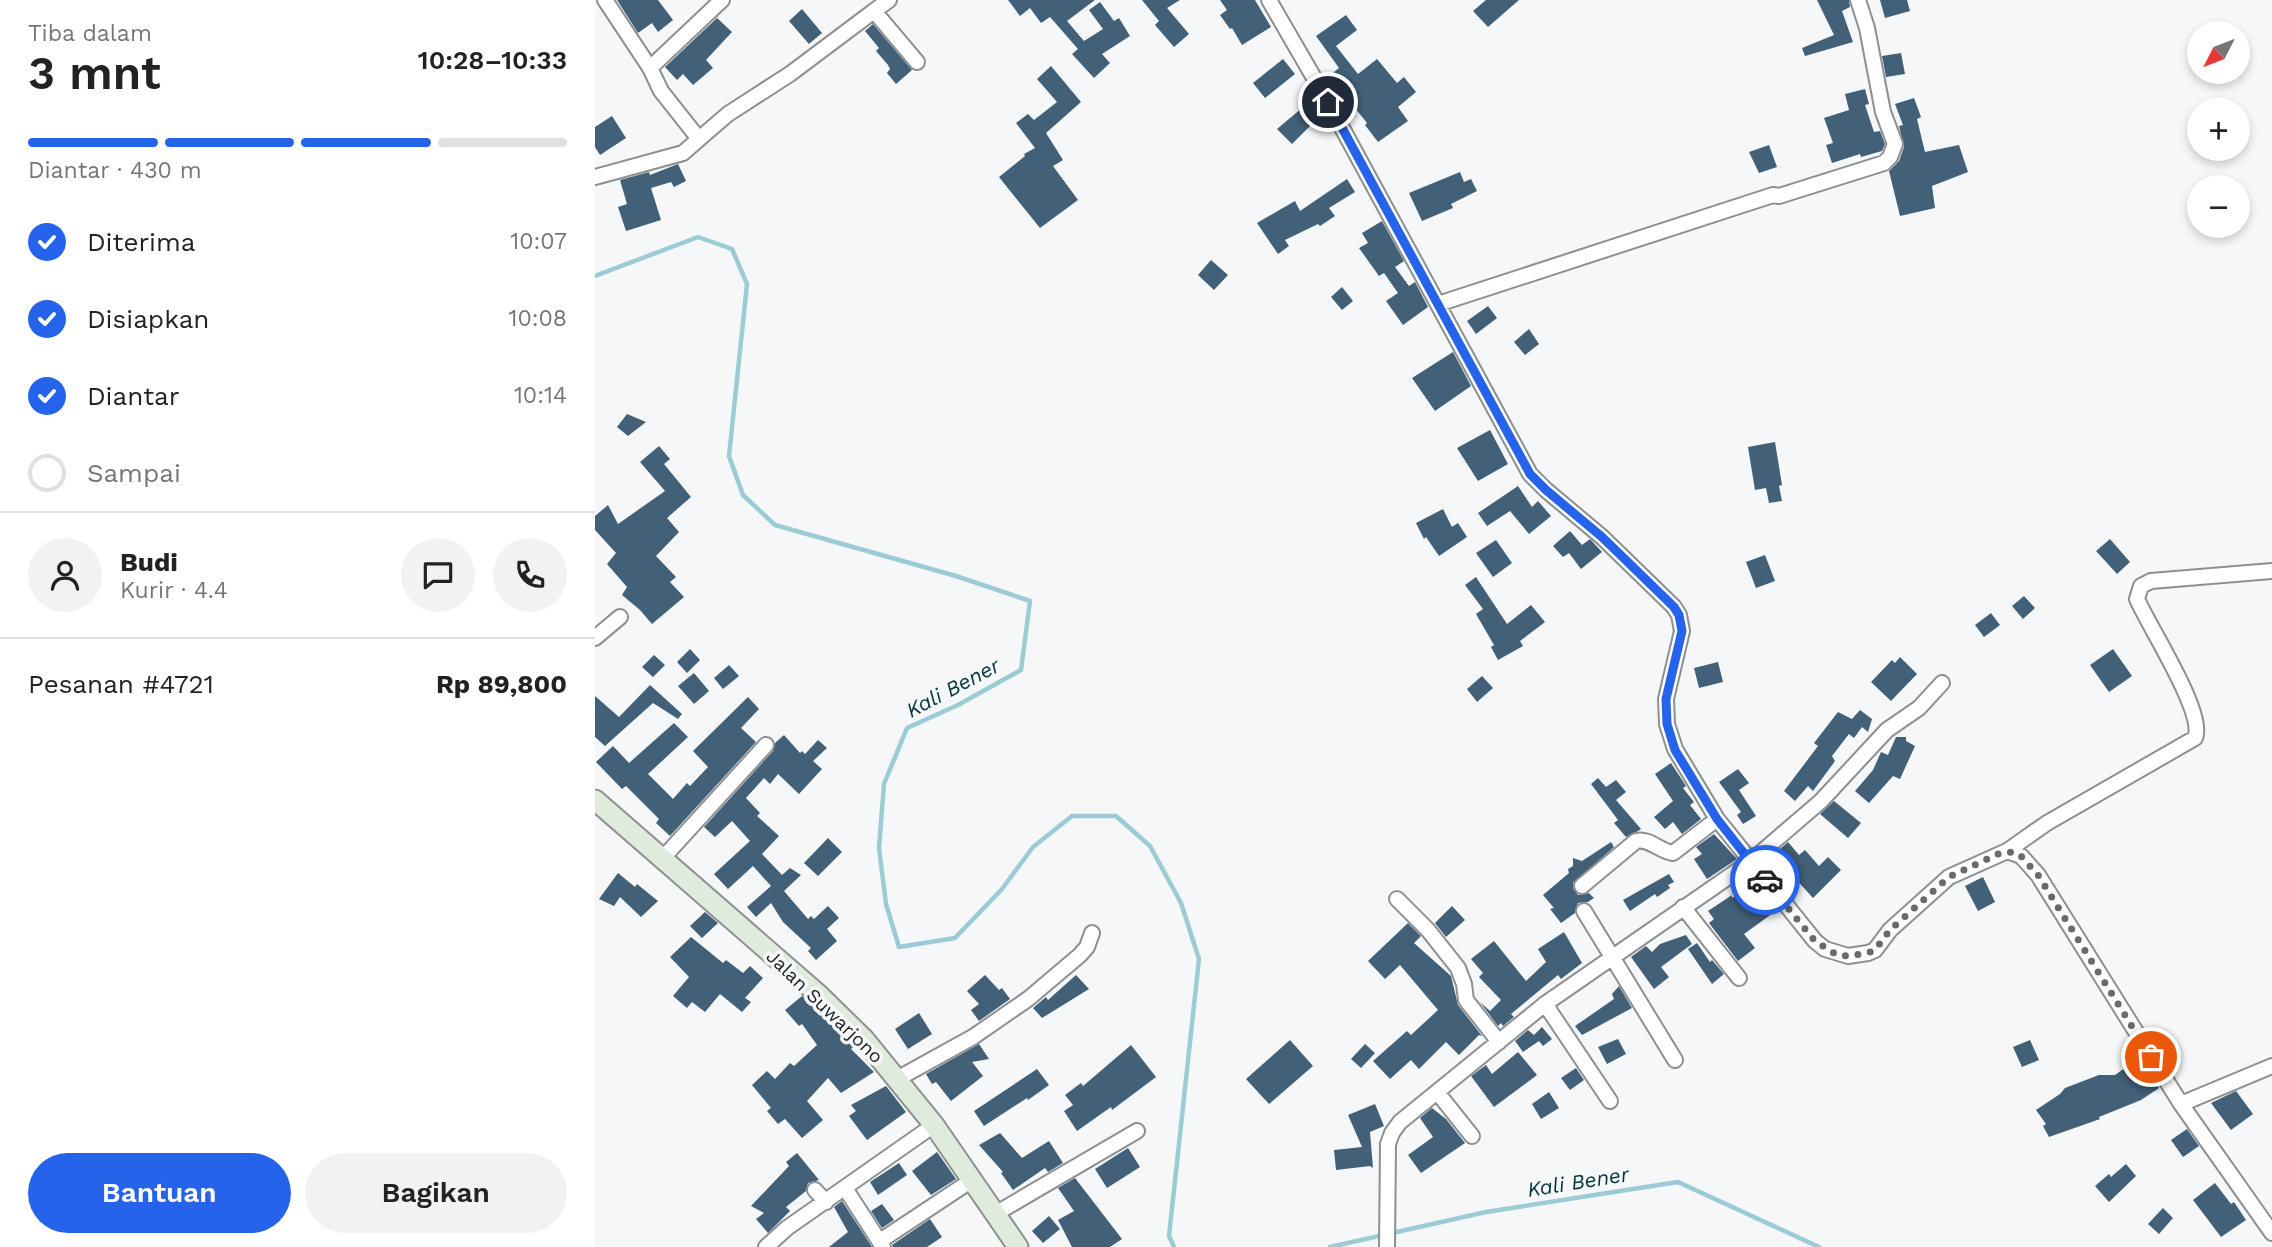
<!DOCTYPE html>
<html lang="id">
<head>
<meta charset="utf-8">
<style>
	:root { --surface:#fff; --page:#f2f2f2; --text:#222; --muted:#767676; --line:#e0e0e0; --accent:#2563eb }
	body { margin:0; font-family:"Work Sans",sans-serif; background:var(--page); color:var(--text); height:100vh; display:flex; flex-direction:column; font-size:26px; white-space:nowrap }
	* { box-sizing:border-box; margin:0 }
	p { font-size:23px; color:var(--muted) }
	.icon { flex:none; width:38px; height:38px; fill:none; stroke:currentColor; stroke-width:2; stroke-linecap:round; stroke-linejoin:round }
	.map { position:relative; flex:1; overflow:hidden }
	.side { display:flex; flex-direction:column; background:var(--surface); width:595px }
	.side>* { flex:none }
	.needle { width:46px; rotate:228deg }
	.fabs { position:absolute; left:1592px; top:21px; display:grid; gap:14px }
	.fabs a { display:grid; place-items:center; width:63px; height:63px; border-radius:50%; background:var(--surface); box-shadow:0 4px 10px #0003; font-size:35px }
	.pin { position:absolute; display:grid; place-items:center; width:60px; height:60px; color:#fff; margin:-30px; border:4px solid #fff; border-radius:50%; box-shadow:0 2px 7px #0007 }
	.courier { position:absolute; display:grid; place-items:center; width:70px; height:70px; margin:-35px; border:5px solid #2563eb; border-radius:50%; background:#fff; color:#222; box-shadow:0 2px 9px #0007 }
	.head em { font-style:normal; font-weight:600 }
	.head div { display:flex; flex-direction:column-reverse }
	.head { display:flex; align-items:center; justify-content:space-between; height:119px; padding:0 28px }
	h1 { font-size:46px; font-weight:600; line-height:52px }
	.bar { display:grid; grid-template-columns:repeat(4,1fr); gap:10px 7px; align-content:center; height:84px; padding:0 28px }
	.bar i { height:9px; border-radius:5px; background:var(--line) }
	.bar .selected { background:var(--accent) }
	.bar p { grid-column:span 4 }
	.line { display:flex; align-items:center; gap:18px; padding:0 28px; border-top:2px solid var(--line) }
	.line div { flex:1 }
	.round { display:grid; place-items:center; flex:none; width:74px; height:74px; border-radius:37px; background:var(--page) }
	ol { padding:0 28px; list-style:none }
	li { display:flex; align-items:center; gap:21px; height:77px }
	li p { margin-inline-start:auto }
	li .icon { padding:7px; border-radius:50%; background:var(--accent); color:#fff; stroke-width:4 }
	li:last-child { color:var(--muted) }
	li i { width:38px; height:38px; border:4px solid var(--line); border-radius:50% }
	.primary-button { display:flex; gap:14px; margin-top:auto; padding:14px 28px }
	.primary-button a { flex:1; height:80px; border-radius:42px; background:var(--accent); color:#fff; font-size:28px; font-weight:600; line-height:80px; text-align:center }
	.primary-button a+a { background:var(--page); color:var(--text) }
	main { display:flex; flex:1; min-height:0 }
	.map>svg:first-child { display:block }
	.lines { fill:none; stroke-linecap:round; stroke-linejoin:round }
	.stream { stroke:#9bcbd4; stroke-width:4.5 }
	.building { fill:#426077 }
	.street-casing { stroke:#8d8f91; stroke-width:18 }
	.secondary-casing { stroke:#8d8f91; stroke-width:23 }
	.street { stroke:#fff; stroke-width:14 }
	.secondary { stroke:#e0ecdb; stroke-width:19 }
	.done { stroke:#696a6b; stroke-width:7; stroke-dasharray:0 12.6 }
	.route { stroke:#2563eb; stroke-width:9 }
	.labels { text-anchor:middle; stroke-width:7; stroke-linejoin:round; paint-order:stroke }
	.street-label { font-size:19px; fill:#1e1e1f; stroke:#f5f7f9 }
	.water-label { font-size:21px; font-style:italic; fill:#04343b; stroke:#f5f7f9 }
</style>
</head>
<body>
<main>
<section class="side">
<div class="head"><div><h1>3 mnt</h1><p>Tiba dalam</p></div><em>10:28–10:33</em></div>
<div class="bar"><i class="selected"></i><i class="selected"></i><i class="selected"></i><i></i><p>Diantar · 430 m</p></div>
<ol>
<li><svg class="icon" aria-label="check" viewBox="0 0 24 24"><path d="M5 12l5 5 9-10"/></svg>Diterima<p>10:07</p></li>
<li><svg class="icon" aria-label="check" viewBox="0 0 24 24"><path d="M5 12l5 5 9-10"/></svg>Disiapkan<p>10:08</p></li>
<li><svg class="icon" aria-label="check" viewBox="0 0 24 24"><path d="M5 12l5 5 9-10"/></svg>Diantar<p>10:14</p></li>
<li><i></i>Sampai</li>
</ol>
<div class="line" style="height:126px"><a class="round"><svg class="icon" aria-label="person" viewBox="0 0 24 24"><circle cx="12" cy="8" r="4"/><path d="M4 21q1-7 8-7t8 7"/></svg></a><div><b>Budi</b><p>Kurir · 4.4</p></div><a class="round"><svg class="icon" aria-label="chat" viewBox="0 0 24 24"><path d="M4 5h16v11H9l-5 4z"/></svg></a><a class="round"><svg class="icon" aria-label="phone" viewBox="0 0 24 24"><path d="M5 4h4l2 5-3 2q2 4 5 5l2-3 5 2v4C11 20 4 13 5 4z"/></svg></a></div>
<div class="line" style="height:91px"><div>Pesanan #4721</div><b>Rp 89,800</b></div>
<div class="primary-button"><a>Bantuan</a><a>Bagikan</a></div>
</section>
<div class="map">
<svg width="1677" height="1247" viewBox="0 0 1677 1247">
	<rect width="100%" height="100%" fill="#f5f7f9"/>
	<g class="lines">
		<!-- stream -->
		<path class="stream" d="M0,276L103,237L137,249L152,284L134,456L148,495L180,525L361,576L435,601L426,670L363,705L312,728L289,784L284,848L291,904L304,947L360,938L407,889L438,847L477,816H521L555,846L586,903L604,959L574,1236L579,1247
			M735,1247L891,1212L1083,1182L1224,1247"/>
	</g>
	<!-- building -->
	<path class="building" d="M22,0H63L78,20L63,32L57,23L43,33Z
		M413,0H500L472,21L489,41L508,29L494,10L505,2L519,21L524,18L535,36L507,54L515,63L499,78L477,54L483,49L455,17L446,23L435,8L425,16Z
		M547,0H585L572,8L594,34L579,47L560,25L564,21Z
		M625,0H660L676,27L647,45L637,28L635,29L625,15L632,10Z
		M891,0H924L893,27L878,11Z
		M1222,0H1254L1255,7L1247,11L1258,42L1210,56L1207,48L1239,35Z
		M1285,0H1312L1315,11L1290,18Z
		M207,9L227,33L214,44L194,21Z
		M751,15L762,30L741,46L763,74L782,59L802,83L809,77L821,92L803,107L813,121L783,142L770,125L772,123L734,76L744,68L721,36Z
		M122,18L137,32L111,60L118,68L98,85L88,74L82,80L70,67Z
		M278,24L317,70L301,84L292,73L295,69L293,65L281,51L284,48L270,31Z
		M1306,53L1310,74L1291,77L1287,56Z
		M688,59L700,74L670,98L658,83Z
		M456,66L486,102L451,133L468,160L458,166L483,200L445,228L404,177L430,156L429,154L440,148L421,123L433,114L439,120L462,102L442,79Z
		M1270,89L1274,104L1270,105L1279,132L1285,131L1290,144L1287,151L1266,157L1265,154L1237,163L1231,145L1238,143L1229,118L1254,110L1250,94Z
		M1319,98L1326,117L1322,119L1330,152L1364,145L1373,172L1337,186L1340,208L1305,216L1294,171L1304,161L1309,147L1304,126L1308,125L1300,104Z
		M707,108L720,121L697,144L682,129Z
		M17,116L31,138L5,155L0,147V127Z
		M1174,145L1182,167L1164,173L1154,152Z
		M83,164L91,181L79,187L76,182L56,188L66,220L31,231L23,207L32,204L25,180L54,172L55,175Z
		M865,172L869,182L876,179L882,191L856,204L858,208L827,221L814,193Z
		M752,179L760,192L734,208L740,216L725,226L723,224L690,240L694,246L683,254L662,223L700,201L705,211Z
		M787,221L809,261L800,267L814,286L820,282L833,307L808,325L791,301L803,293L789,273L784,276L764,248L773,243L767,233Z
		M616,260L633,275L619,290L603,275Z
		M747,287L758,301L747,310L736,297Z
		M893,306L902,318L881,334L872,321Z
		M934,329L944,344L930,355L919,342Z
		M858,352L876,386L840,411L817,378Z
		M32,414L51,422L33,436L22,427Z
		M895,430L913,464L883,481L862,448Z
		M1180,442L1187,485L1184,486L1187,501L1174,503L1171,488L1160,490L1153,447Z
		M64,446L75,459L69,464L96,497L72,518L84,532L61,556L81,577L75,582L89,597L57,624L45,610L27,595L32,587L12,564L21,553L0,530V516L13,505L23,524L70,491L45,462Z
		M923,486L937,507L943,501L956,516L934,534L915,511L892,526L883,513Z
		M848,509L857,527L863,523L872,537L844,556L831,537L829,539L821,523Z
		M975,531L987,545L995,539L1007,552L986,569L974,553L968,557L958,546Z
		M1515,539L1535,562L1522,574L1501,551Z
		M901,540L917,563L898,577L881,553Z
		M1170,555L1180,581L1161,588L1151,562Z
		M881,577L912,624L936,605L950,622L925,641L928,646L903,660L896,647L899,645L881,614L888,609L870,585Z
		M1429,596L1440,608L1428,619L1417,606Z
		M1396,613L1405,625L1389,637L1380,625Z
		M95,649L105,660L92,673L82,662Z
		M1518,649L1537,676L1514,692L1495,665Z
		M59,655L70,665L58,677L47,667Z
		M1305,657L1322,674L1296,701L1276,682L1297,660L1300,663Z
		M1123,662L1128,682L1104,688L1099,668Z
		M134,665L144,676L128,689L119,678Z
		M99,673L114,691L99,704L83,686Z
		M887,676L898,688L882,702L872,689Z
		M55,685L87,714L83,719L58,703L10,746L0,737V696L24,717Z
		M153,697L164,709L146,728L161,742L75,836L61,823L64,819L31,786L27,789L1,762L18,746L34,763L79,723L93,737L53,774L78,799L92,783L95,786L113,767L98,751Z
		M1265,710L1277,719L1273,732L1267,727L1259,738L1254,734L1237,756L1240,761L1218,791L1213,786L1200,801L1189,791L1223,746L1219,743L1243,712L1257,719Z
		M189,735L205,753L207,751L210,754L223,740L232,748L218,761L227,769L204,794L183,774L175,784L169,778L151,798L165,813L162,816L184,836L167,854L187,875L195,868L206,875L189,891L213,919L216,916L219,919L233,906L244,918L232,929L242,941L221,960L213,951L216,948L188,922L176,903L161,917L152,907L176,886L158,866L133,889L119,874L155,841L137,821L120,837L109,827L178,751L180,743Z
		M1301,737H1311V741L1320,746L1305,779L1298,776L1274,803L1260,791L1278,770L1286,752L1293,755Z
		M1076,763L1091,786L1088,788L1099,802L1095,805L1106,819L1087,834L1078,822L1070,829L1059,817L1078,801L1060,774Z
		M1143,769L1154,783L1144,790L1161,816L1148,824L1142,815L1146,812L1124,782Z
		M1003,778L1011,787L1021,780L1031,792L1021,800L1046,829L1043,831L1031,837L1019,823L1023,820L996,784Z
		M1239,801L1266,823L1253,838L1225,814Z
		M1119,834L1142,859L1112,879L1099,859L1107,854L1101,847Z
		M233,838L247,852L223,876L209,863Z
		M1016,842L1019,847L978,883V888L983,895L994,893L999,898L993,902L983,903L980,913L966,923L955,909L959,908L948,895L974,873L973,869L978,866V858L987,861Z
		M1193,842L1204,855L1210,850L1224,866L1233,857L1246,870L1218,898L1188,865L1180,871L1171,861Z
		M23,873L40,887L42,884L63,901L46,917L25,897L19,906L4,899Z
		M1074,874L1079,882L1073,885L1075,888L1062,897L1060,894L1035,911L1028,900Z
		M1388,877L1400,902L1383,911L1370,886Z
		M1158,884L1178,913L1149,934L1160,948L1143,961L1114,923L1119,919L1113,911L1137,895V898Z
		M857,906L870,920L851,937L840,923Z
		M110,912L123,923L107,938L95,926Z
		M813,923L826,936L819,943L856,976L863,1005L887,1036L884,1035L864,1055L851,1042L824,1069L816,1060L795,1079L778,1061L812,1031L816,1035L843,1010L805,965L790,979L773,961Z
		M969,932L987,963L966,979L963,975L916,1014L919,1017L908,1026L906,1023L903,1026L885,1002L895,1011L906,1000L884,977L888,973L876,959L899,941L931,981L951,962L943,949Z
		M1091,935L1097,944L1066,967L1074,977L1059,989L1036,957L1051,946L1057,952L1065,944Z
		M96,937L128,963L131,960L148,973L155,966L168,978L150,998L156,1002L147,1012L125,994L110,1012L97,1002L92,1008L78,996L94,977L75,957Z
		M1102,943L1115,962L1117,960L1129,974L1117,984L1093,949Z
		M390,975L404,990L407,988L415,999L384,1021L376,1010L384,1004L372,991Z
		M481,975L494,989L447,1018L438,1008L451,997L453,1000Z
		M1024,986L1037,1008L987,1035L980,1026L1019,999L1017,994Z
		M207,996L259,1046L256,1049L279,1072L246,1093L233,1078L212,1101L228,1120L207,1138L190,1119L183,1124L172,1111L176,1108L157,1085L172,1071L180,1079L195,1063L199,1066L222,1045L207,1024L204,1026L190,1010Z
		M324,1013L337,1034L313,1049L300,1029Z
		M947,1027L957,1039L948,1046L944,1041L928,1052L920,1041L933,1030L939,1035Z
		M1023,1039L1031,1054L1012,1064L1003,1047Z
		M695,1040L718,1066L674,1104L651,1079Z
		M1435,1040L1444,1060L1427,1067L1418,1047Z
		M384,1044L394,1059L377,1062L388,1076L356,1101L341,1082L337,1084L331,1074Z
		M770,1044L780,1053L766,1068L756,1059Z
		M536,1045L561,1077L517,1110L516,1107L482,1131L469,1111L478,1105L470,1095L486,1083L488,1086Z
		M923,1052L942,1075L899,1107L876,1076L891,1065L897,1074Z
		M1545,1057L1564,1088L1546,1100L1504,1117L1505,1119L1454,1137L1448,1126L1451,1124L1441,1110L1465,1094L1470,1088L1504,1075H1520Z
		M981,1068L989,1080L975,1090L966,1078Z
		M442,1069L454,1085L433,1100L432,1098L389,1126L379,1111Z
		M291,1086L311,1112L272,1140L254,1116L261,1111L256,1105Z
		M1641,1091L1658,1114L1636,1130L1616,1103Z
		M954,1092L964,1108L946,1119L937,1104Z
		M780,1104L789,1126L775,1132L778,1168L775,1166L741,1170L739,1150L767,1147L753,1115Z
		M837,1108L851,1119L870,1143L826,1173L813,1155L838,1137L825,1118Z
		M1592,1129L1604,1146L1588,1157L1576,1140Z
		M405,1133L427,1158L454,1141L468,1163L453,1172L450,1168L418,1190L406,1173L408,1172L384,1145Z
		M533,1148L545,1167L512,1188L500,1169Z
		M342,1152L361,1179L336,1195L317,1171Z
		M202,1153L224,1180L213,1183L211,1191L191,1207L195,1211L173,1233L161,1219L169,1213L156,1206L194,1166L191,1162Z
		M304,1163L312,1175L283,1195L275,1182Z
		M1531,1164L1541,1176L1514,1202L1500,1186L1514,1174L1516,1177Z
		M480,1178L527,1239L515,1247H477L463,1220L479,1211L463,1188Z
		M1620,1183L1636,1204L1639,1202L1651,1220L1626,1237L1598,1200Z
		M247,1201L277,1247H234L253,1232L239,1207Z
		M287,1204L299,1220L287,1228L276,1211Z
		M1568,1208L1578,1218L1564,1234L1553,1224Z
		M454,1216L465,1229L448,1243L437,1231Z
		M335,1219L347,1237L332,1247H298L297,1245Z"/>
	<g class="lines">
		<!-- street casing -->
		<g class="street-casing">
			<path id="street" d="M10,0L55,68
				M674,0L733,102L935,474L951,490L1007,537L1079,607L1084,615L1087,631L1071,699L1072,724L1080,749L1122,819L1220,941L1230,949L1253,956L1273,953L1280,950L1295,930L1354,877L1412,851L1426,856L1443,875L1586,1104L1677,1233
				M279,11L294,0
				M104,139L133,114L195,74L279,11L322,62
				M0,177L88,153L104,139L66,91L55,68L127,0
				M843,304L1178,195L1184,196L1289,163L1295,157L1300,144L1288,112L1272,28L1263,0
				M0,638L25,617
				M1412,851L1452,823L1600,738C1611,714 1554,627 1542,599L1546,586L1556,581L1677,571
				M67,859L171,745
				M987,886L1041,841C1055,838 1064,851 1078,853L1122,819
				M802,899L833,930L863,968L869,984L871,1000L904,1042
				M1088,907L1144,978
				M989,911L1080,1060
				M950,1004L1015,1101
				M302,1079L378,1037L433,999L485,955L492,947L497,933
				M842,1092L877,1136
				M1586,1104L1677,1066
				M250,1188L288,1247
				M220,1190L231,1202
				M400,1214L542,1131
				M285,1241L377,1180
				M171,1247L192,1228L339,1125
				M792,1247L793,1144L797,1133L805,1122L950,1004L1155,862L1226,801L1292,730L1324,708L1347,683"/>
		</g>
		<!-- secondary casing -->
		<g class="secondary-casing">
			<path id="secondary" d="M0,800L224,995L269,1039L339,1125L423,1247"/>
		</g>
		<!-- street -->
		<use href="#street" class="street"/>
		<!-- secondary -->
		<use href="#secondary" class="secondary"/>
	</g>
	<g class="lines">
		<!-- done -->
		<path class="done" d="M1170,880L1220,941L1242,955L1253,956L1273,953L1280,950L1295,930L1354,877L1405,853L1419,852L1426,856L1443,875L1556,1057"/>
		<!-- route -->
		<path class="route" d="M733,102L935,474L951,490L1007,537L1079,607L1084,615L1087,631L1071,699L1072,724L1080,750L1122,819L1170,880"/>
	</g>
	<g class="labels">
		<!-- street labels -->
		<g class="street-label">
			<text transform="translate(230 1006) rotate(44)" y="7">Jalan Suwarjono</text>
		</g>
		<!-- water labels -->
		<g class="water-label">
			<text transform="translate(358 688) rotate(-28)" y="7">Kali Bener</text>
			<text transform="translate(983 1182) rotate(-9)" y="7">Kali Bener</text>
		</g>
	</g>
</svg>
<div class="fabs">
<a><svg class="needle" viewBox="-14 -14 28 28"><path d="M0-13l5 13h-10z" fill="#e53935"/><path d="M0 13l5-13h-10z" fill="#767676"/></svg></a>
<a>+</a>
<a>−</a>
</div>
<div class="pin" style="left:1556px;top:1057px;background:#ea580c"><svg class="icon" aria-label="bag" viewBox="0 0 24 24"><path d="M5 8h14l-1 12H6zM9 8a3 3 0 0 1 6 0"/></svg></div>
<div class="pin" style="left:733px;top:102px;background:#1f2937"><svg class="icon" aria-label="home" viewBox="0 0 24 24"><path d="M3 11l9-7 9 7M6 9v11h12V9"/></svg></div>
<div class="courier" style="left:1170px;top:880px"><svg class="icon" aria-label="car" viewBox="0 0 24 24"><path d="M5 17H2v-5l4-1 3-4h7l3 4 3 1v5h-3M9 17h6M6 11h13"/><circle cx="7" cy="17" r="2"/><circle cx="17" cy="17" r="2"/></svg></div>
</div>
</main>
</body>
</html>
